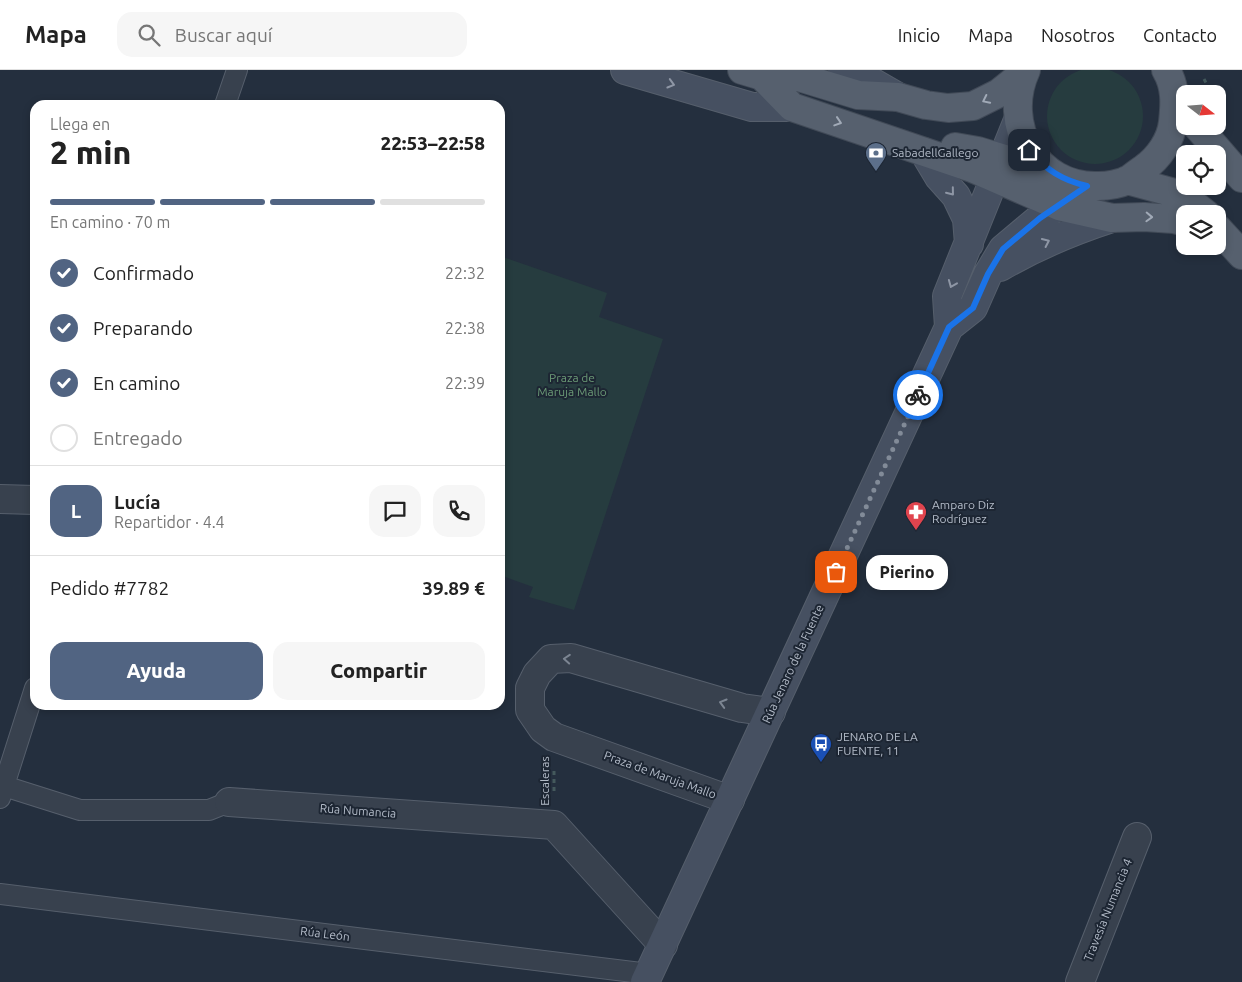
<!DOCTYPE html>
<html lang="es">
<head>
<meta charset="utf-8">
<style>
	:root { --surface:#fff; --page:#f6f6f6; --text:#222; --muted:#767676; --line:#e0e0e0; --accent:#516482 }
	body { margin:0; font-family:Ubuntu,sans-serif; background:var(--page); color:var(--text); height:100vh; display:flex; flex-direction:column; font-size:19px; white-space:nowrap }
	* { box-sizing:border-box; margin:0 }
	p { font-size:16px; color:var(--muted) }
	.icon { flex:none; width:28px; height:28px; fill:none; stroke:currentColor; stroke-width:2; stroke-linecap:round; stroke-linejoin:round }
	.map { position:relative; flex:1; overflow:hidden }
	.sheet { position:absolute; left:30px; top:30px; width:475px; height:610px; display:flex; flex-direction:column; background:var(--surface); border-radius:15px; box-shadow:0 2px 8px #0003 }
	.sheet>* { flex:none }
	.needle { width:32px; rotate:107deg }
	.tools { position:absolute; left:1176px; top:15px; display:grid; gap:10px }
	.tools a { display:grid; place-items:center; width:50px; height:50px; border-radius:10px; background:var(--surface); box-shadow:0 2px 8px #0003; font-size:25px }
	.pin { position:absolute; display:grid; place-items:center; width:42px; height:42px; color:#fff; margin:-21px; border-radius:10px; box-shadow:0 2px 8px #0006 }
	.courier { position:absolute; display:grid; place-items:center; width:50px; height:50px; margin:-25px; border:4px solid #1a73e8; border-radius:50%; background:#fff; color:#222; box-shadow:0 1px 6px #0007 }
	.bubble { position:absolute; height:35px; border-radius:15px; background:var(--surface); box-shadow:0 2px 8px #0003; font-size:16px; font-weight:800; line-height:35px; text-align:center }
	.summary em { font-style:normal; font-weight:800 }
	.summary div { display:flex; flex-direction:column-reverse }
	.summary { display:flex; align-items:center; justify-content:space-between; height:85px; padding:0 20px }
	h1 { font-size:32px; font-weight:800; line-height:38px }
	.bar { display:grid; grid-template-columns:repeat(4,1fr); gap:8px 5px; align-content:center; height:60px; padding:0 20px }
	.bar i { height:6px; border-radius:4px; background:var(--line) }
	.bar .active { background:var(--accent) }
	.bar p { grid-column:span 4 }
	.line { display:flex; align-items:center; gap:12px; padding:0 20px; border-top:1px solid var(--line) }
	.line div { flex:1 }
	.round { display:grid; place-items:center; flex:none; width:52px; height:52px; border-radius:15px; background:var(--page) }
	ol { padding:0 20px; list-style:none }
	li { display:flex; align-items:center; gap:15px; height:55px }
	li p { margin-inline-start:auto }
	li .icon { padding:5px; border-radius:50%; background:var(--accent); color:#fff; stroke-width:4 }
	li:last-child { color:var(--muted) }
	li i { width:28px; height:28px; border:2px solid var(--line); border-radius:50% }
	.action { display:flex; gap:10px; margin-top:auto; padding:10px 20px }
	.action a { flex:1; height:58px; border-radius:15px; background:var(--accent); color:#fff; font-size:20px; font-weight:800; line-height:58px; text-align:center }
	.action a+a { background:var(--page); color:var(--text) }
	header { display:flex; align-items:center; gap:30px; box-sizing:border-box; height:70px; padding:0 25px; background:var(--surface); border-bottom:1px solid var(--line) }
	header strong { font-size:24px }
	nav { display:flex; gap:28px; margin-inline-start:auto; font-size:18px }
	.search { width:350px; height:45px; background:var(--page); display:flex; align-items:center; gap:12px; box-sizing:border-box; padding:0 18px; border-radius:15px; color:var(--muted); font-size:19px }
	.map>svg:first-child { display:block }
	.green { fill:#263c3f }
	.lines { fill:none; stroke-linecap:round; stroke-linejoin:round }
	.pedestrian-casing { stroke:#565f6c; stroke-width:22 }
	.minor-casing { stroke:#565f6c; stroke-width:30 }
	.secondary-casing { stroke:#565f6c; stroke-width:30 }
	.primary-casing { stroke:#414a57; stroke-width:30 }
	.path { stroke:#44595c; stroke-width:3; stroke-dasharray:4 4; stroke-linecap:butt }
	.pedestrian { stroke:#38414e; stroke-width:20 }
	.minor { stroke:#38414e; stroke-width:28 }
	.secondary { stroke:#465061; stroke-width:28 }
	.primary { stroke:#56606e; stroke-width:28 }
	.oneway { stroke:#8e96a5 }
	.oneway2 { stroke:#a1aab7 }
	.oneway3 { stroke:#7c8592 }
	.done { stroke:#828b98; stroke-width:5; stroke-dasharray:0 9 }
	.route { stroke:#1a73e8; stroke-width:6 }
	.labels { text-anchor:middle; stroke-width:4; stroke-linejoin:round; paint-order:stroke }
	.poi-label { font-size:12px; fill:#b4bcc9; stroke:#1d2633; text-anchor:start }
	.park-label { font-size:12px; fill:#6b9a76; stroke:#1d2633 }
	.street-label { font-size:12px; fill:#b4bcc9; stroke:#1d2633 }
</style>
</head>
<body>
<header>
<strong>Mapa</strong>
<div class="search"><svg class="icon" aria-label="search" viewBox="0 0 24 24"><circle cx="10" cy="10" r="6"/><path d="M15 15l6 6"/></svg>Buscar aquí</div>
<nav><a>Inicio</a><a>Mapa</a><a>Nosotros</a><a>Contacto</a></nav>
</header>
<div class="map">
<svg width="1242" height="912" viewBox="0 0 1242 912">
	<rect width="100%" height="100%" fill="#242f3e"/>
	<!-- green -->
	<path class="green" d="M1047 46a48 48 0 1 1 96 0a48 48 0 1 1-96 0Z
		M500,186L607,223L599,247L663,269L574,540L529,527L533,517L500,505Z"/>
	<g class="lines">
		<!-- pedestrian casing -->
		<g class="pedestrian-casing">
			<path id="pedestrian" d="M225,35L237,0
				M4,716L80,740H209L229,732
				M0,728L35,618
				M0,824L649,904"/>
		</g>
		<!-- minor casing -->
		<g class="minor-casing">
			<path id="minor" d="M0,429L35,430
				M730,730L554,667L543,659L530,640V618L537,604L551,589L571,588L742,638L771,642
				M229,732L554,755L663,875
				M1080,912L1137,767"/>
		</g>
		<!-- secondary casing -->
		<g class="secondary-casing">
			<path id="secondary" d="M625,0L752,37H792
				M843,0L865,8L898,27
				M924,82L939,107L956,126L967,149L969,174
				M1000,197C1036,176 1072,161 1112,148
				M949,257L973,238L988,204L1003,179L1040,148L1076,124
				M645,912L949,257L947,226L1018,50"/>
		</g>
		<!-- primary casing -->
		<g class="primary-casing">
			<path id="primary" d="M742,0L762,6L792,37L972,98L1059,136L1112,148L1144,147L1174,149L1185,152
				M1026,0C1001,54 1036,118 1098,116C1108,116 1119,114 1128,110C1133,107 1138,102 1143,99C1159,88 1171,70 1173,52C1175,33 1176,17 1166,0
				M762,6L799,7L858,25L898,27L926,35L948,38L973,36L999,23L1025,2
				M1197,56L1242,108
				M955,77L978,81L1051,103
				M1127,110L1182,125L1206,144
				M1218,159L1242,185"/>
		</g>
		<!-- path -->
		<path class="path" d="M1204,9L1212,24
			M554,701V725"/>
		<!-- pedestrian -->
		<use href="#pedestrian" class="pedestrian"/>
		<!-- minor -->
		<use href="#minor" class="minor"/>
		<!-- secondary -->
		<use href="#secondary" class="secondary"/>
		<!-- primary -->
		<use href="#primary" class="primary"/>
	</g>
	<!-- one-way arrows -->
	<defs><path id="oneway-chevron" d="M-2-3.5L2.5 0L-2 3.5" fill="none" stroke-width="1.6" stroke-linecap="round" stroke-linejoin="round" transform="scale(1.25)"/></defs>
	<g class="oneway">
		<use href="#oneway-chevron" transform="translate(671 14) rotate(16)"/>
		<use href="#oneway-chevron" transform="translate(951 122) rotate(51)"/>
		<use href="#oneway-chevron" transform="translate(1046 172) rotate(-25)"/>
		<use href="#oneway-chevron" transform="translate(952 214) rotate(112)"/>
	</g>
	<g class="oneway2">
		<use href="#oneway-chevron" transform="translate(986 30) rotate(154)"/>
		<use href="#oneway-chevron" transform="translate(838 52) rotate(18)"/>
		<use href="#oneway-chevron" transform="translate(1149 147) rotate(2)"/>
	</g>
	<g class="oneway3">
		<use href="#oneway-chevron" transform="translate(567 589) rotate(-176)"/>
		<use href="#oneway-chevron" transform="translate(723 633) rotate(-164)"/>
	</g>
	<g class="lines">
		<!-- done -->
		<path class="done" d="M836,502L918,325"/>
		<!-- route -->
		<path class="route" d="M918,325L949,257L973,238L988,204L1003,179L1040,148L1087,116C1062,110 1046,100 1029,80"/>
	</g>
	<!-- icons -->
	<defs>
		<g id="bank-pin" transform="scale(1.125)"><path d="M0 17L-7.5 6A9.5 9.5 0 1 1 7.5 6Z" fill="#5c6f8a" stroke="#1d2633"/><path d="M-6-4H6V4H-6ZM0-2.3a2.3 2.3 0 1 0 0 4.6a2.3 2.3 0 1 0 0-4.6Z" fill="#fff"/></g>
		<g id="pharmacy-pin" transform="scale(1.125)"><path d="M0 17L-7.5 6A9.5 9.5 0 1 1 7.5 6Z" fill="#e0444e" stroke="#1d2633"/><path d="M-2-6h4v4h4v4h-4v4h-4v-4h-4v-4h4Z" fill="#fff"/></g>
		<g id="bus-pin" transform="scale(1.125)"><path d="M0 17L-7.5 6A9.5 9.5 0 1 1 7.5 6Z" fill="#1a4fb4" stroke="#1d2633"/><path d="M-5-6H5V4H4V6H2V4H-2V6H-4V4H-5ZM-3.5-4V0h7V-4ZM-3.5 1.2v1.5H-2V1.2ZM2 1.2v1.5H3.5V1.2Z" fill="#fff"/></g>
	</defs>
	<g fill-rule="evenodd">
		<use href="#bank-pin" x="876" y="83"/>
		<use href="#pharmacy-pin" x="916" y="442"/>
		<use href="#bus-pin" x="821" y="674"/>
	</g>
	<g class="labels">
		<!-- poi labels -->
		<g class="poi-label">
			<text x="892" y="87">SabadellGallego</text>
			<text x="932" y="439">Amparo Diz<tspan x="932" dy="14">Rodríguez</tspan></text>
			<text x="837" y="671">JENARO DE LA<tspan x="837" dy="14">FUENTE, 11</tspan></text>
		</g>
		<!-- park labels -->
		<g class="park-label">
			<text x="572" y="312">Praza de<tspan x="572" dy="14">Maruja Mallo</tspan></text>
		</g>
		<!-- street labels -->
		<g class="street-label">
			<text transform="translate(793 594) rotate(-65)" y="4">Rúa Jenaro de la Fuente</text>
			<text transform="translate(660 705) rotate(20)" y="4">Praza de Maruja Mallo</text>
			<text transform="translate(545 711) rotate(-90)" y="4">Escaleras</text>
			<text transform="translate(358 741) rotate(4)" y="4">Rúa Numancia</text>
			<text transform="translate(1108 840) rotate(-68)" y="4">Travesía Numancia 4</text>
			<text transform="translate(325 864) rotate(7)" y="4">Rúa León</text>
		</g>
	</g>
</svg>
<div class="tools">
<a><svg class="needle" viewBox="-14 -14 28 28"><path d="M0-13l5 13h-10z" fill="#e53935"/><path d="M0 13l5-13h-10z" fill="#767676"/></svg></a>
<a><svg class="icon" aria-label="locate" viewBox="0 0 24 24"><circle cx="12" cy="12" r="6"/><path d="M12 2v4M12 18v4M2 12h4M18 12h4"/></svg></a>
<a><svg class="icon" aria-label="layers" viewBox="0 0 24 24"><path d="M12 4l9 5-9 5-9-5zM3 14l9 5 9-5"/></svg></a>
</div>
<div class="pin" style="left:836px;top:502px;background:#ea580c"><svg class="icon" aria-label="bag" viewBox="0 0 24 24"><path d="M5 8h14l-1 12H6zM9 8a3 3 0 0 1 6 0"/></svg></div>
<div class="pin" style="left:1029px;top:80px;background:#1f2937"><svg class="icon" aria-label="home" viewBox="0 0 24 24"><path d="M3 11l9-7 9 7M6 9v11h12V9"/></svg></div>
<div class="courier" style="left:918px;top:325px"><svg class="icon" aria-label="bike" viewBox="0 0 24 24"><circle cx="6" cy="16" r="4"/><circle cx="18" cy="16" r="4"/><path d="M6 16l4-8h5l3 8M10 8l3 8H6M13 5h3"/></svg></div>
<div class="bubble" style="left:866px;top:485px;width:82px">Pierino</div>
<section class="sheet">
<div class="summary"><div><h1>2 min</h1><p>Llega en</p></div><em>22:53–22:58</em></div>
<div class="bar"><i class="active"></i><i class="active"></i><i class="active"></i><i></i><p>En camino · 70 m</p></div>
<ol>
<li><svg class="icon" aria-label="check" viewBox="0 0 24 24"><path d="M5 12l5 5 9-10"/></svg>Confirmado<p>22:32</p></li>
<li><svg class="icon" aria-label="check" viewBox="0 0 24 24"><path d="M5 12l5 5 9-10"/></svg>Preparando<p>22:38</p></li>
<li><svg class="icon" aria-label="check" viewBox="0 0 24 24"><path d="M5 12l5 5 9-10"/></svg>En camino<p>22:39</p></li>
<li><i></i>Entregado</li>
</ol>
<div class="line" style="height:90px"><b class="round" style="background:var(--accent);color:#fff">L</b><div><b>Lucía</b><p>Repartidor · 4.4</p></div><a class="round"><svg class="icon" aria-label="chat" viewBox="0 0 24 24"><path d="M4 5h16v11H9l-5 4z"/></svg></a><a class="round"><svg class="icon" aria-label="phone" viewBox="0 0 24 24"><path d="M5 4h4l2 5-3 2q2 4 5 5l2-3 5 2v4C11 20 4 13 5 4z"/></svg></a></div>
<div class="line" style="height:65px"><div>Pedido #7782</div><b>39.89 €</b></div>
<div class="action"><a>Ayuda</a><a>Compartir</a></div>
</section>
</div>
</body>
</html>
